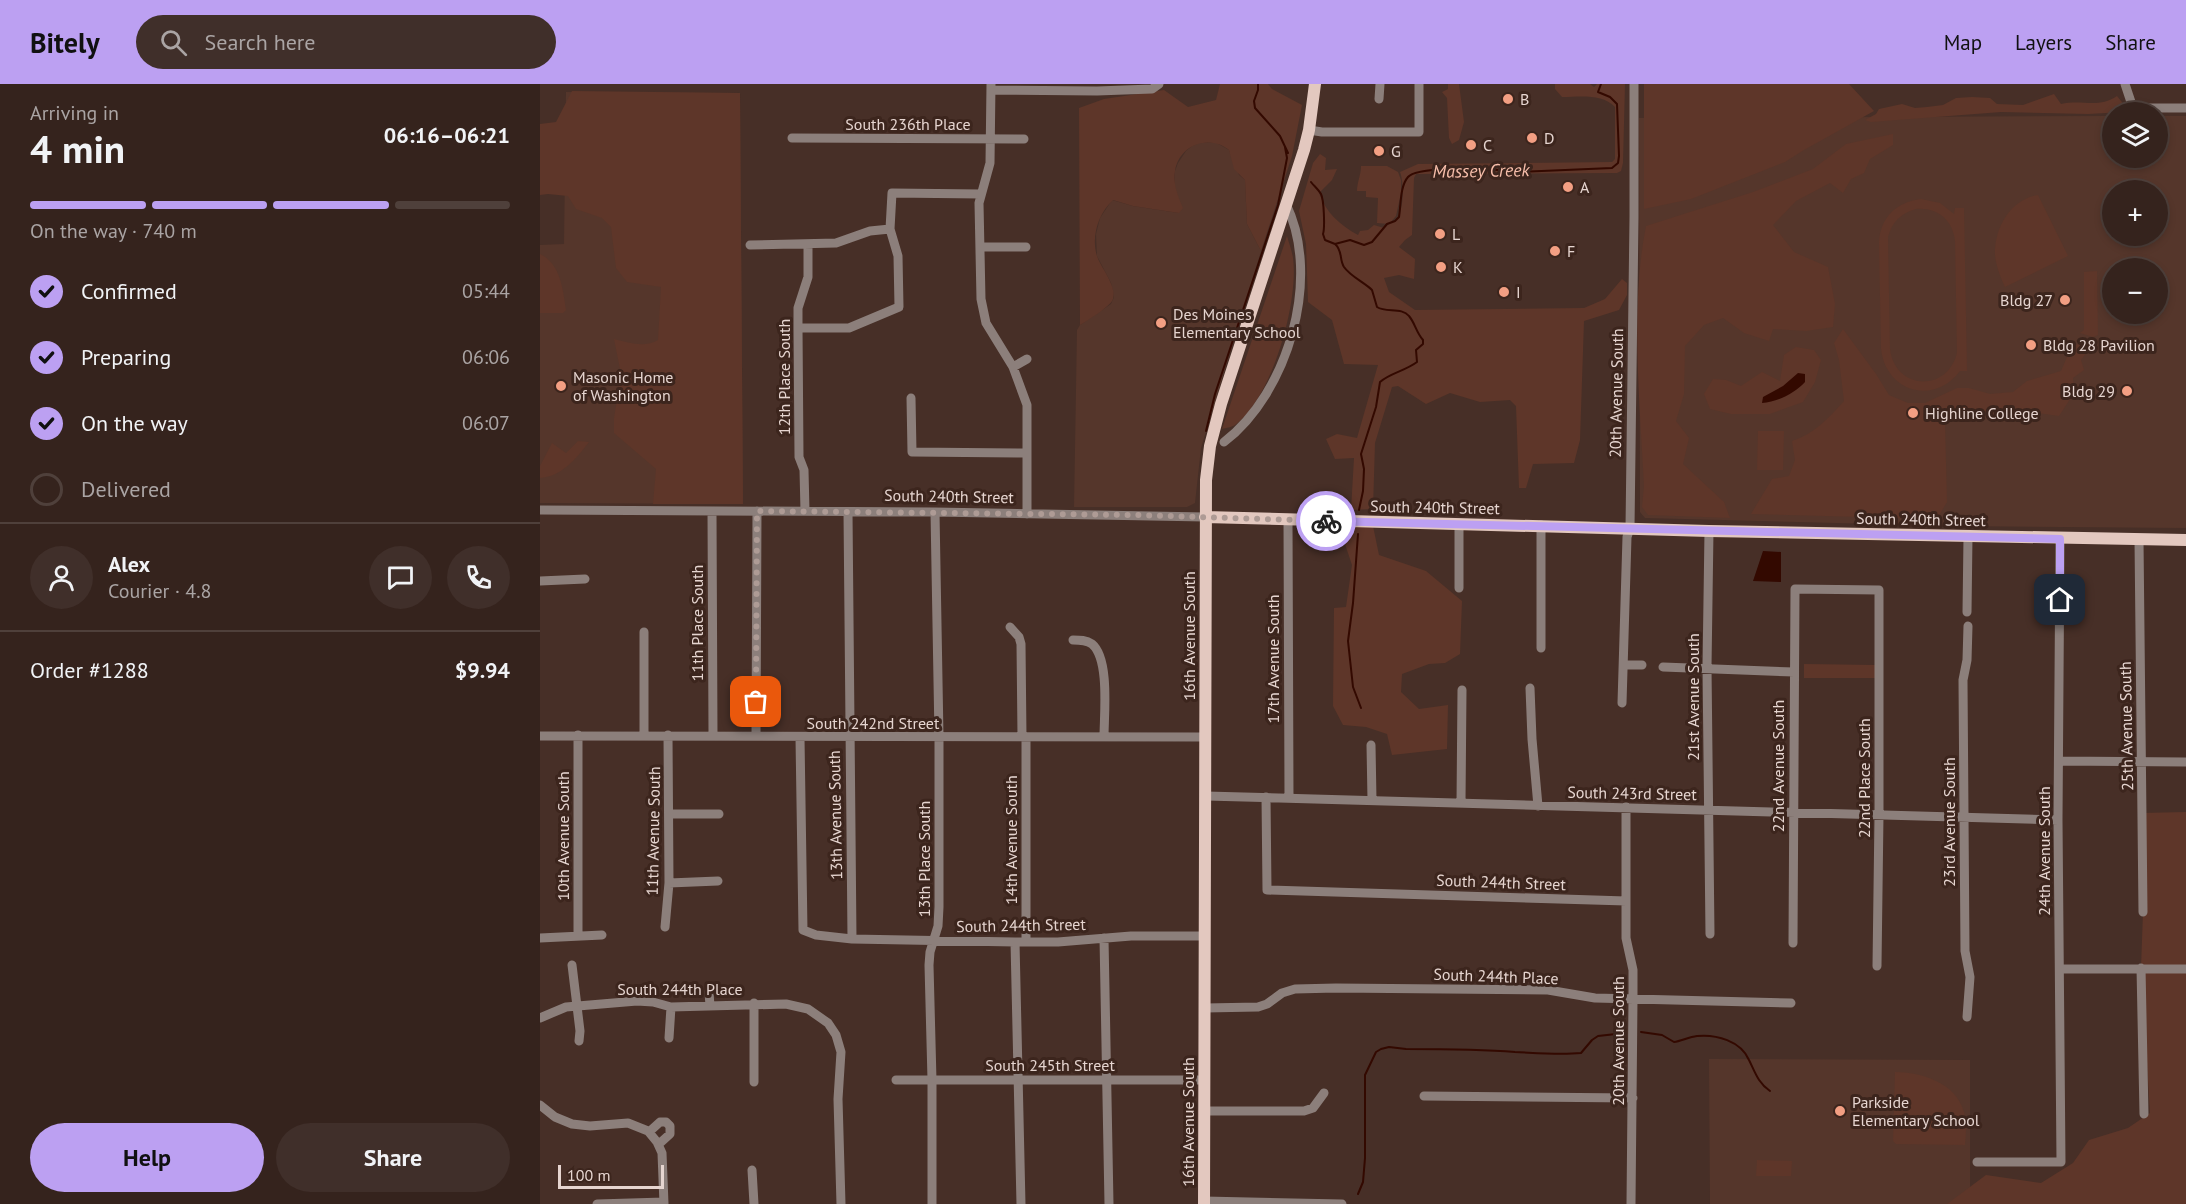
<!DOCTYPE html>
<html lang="en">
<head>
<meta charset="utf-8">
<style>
	:root { --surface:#35231d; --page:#402f2a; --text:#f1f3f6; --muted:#aaa4a4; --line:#4f403b; --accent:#bca0f2 }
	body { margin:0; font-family:"PT Sans",sans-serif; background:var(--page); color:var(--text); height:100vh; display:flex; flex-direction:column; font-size:22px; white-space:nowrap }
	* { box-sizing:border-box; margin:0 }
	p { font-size:20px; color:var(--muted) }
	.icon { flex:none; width:33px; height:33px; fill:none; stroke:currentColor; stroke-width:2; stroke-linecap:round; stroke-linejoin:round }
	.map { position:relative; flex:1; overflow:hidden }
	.panel { display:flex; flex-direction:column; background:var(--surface); width:540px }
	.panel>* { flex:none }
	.fabs { position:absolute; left:1562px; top:18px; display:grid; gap:12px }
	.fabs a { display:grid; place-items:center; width:66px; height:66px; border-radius:50%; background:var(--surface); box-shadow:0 3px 9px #0003,0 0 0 2px var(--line); font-size:30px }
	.scale { position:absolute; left:18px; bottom:15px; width:106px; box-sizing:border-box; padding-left:6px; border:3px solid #e6d5d0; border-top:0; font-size:16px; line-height:21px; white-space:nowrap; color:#e6d5d0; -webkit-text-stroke:4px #3c251d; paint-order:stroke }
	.pin { position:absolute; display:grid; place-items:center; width:51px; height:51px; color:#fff; margin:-26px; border-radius:12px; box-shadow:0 3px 9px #0006 }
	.courier { position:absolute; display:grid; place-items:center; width:60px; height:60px; margin:-30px; border:4px solid #bca0f2; border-radius:50%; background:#fff; color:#222; box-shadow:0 2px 8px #0007 }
	.summary em { font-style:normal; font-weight:700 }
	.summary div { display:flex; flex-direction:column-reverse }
	.summary { display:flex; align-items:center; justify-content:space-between; height:102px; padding:0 30px }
	h1 { font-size:39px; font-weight:700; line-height:45px }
	.bar { display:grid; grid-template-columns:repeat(4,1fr); gap:9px 6px; align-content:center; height:72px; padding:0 30px }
	.bar i { height:8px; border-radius:4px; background:var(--line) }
	.bar .on { background:var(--accent) }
	.bar p { grid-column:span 4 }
	.line { display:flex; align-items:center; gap:15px; padding:0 30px; border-top:2px solid var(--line) }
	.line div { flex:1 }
	.round { display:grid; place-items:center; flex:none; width:63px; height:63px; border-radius:32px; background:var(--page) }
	ol { padding:0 30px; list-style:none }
	li { display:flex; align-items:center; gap:18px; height:66px }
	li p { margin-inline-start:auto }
	li .icon { padding:6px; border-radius:50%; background:var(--accent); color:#111; stroke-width:4 }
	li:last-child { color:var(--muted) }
	li i { width:33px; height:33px; border:3px solid var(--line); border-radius:50% }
	.button { display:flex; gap:12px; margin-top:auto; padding:12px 30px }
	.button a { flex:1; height:69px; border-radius:36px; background:var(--accent); color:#111; font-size:24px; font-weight:700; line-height:69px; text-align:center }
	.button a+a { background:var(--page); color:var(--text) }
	header { display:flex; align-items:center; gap:36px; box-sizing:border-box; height:84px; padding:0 30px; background:var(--accent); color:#111 }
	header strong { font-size:28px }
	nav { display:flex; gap:33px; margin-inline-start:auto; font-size:21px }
	.search { width:420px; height:54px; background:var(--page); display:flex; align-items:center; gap:15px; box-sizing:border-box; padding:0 21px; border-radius:33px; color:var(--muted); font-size:22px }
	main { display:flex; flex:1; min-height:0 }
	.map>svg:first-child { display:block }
	.built { fill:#55362b; fill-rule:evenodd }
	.green { fill:#5e3629; fill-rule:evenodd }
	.water { fill:#330900 }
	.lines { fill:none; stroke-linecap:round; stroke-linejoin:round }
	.stream { stroke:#330900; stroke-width:2 }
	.minor { stroke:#8c7f7b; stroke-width:9 }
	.major { stroke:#e3c8bf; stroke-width:12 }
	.done { stroke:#ae9b95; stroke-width:6; stroke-dasharray:0 10.8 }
	.route { stroke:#bca0f2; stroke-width:8 }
	.poi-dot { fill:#f39f83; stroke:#3c251d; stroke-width:2 }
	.labels { text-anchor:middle; stroke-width:6; stroke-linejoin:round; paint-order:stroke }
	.poi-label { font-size:16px; fill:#e6d5d0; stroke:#3c251d; text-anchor:start }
	.street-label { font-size:16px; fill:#e6d5d0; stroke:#3c251d }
	.water-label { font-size:18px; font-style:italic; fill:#f7beaa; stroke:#3c251d }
</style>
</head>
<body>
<header>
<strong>Bitely</strong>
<div class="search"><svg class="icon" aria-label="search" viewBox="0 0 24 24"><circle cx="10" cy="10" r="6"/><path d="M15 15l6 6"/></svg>Search here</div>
<nav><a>Map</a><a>Layers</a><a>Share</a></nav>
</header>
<main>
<section class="panel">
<div class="summary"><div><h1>4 min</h1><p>Arriving in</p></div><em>06:16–06:21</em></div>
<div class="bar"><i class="on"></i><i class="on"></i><i class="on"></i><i></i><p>On the way · 740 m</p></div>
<ol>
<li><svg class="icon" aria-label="check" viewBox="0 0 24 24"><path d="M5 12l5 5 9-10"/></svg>Confirmed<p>05:44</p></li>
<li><svg class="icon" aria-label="check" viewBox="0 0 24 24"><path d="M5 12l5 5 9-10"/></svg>Preparing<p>06:06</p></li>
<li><svg class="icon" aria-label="check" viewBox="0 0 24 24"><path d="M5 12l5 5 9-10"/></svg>On the way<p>06:07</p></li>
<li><i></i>Delivered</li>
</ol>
<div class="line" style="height:108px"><a class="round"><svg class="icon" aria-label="person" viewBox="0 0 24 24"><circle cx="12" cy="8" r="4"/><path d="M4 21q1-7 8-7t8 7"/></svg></a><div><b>Alex</b><p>Courier · 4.8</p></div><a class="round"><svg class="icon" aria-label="chat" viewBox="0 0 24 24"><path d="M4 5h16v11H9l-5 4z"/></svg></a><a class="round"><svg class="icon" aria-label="phone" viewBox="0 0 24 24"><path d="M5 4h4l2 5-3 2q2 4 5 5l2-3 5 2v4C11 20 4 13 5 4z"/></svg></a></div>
<div class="line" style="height:78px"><div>Order #1288</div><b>$9.94</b></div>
<div class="button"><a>Help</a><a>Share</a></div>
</section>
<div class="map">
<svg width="1646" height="1120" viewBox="0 0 1646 1120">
	<rect width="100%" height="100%" fill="#472f27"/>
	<!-- built -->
	<path class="built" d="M26,8L200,9L203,420L0,419V161L24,160Z
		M1572,32V74H1617V32H1646V444L1412,442L1105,434L1100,428L1099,34ZM1572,106H1617V152H1572ZM1572,184H1617V230H1572Z
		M675,58L689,66L699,91L705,96L707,140L721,167L661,364L655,419L647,423H534L537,246L540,241L571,220L574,213L571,199L557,172L556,150L560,134L572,116L593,122L639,129L635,102V87L638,79L646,67L652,62L659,59Z
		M1169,975L1430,976V1120H1170Z"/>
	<!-- green -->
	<path class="green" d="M680,0H728L732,5L762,21L752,72L721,167L707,140L705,96L694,85L689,66C669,50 639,61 635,87C633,101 638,112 643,124L639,129L593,122L573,116C558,130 551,153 557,172C561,184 577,202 573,215C571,222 547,237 540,241L539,24L564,15L624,6L648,23L676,16Z
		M908,0H919L924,38L919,56L912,60L909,54L907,14L902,8L908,5Z
		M1015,0H1050L1054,3L1057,0H1085L1083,79L1081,87L1077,89L876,90L874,94L872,151L865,156L859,163L875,175L874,195L859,191L844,194L849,208L875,226L1044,224L1065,215L1082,195L1087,199V211L1079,226L1044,237L1040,356L1034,379L993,380L986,404H979L976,322L970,316L940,318L910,309L886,320L858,302L852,303L835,359L833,425L811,426L814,374L795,375L786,355L797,350L817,354L838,281L804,280L792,236L768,218L766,160L759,127L773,79L780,70L786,74L785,86L797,85L792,96L779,109C786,129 800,141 818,151L820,147L828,146L834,141L844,144L849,140L837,139L838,114L826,113V107H817C817,98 821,91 821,82H847L858,88L861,96V109L856,132L850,139C853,137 856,136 858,133C864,123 864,98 860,88L878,80L1072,78L1075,75V23C1062,9 1039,13 1022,13L1015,5Z
		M1104,0H1309L1334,27L1264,66L1245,78L1151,115L1104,125Z
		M32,7L200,9L203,420H113L116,385L74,349V334L81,290L74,255C89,259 105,264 118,256L121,203L87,198L76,184L71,143L62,134L36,125L28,112L8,110L0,111V40L16,38Z
		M1514,10L1521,20C1543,15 1558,25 1577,12L1585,22L1583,28L1548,30L1461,28L1331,38L1325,36L1336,30L1339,25L1362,20L1375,24L1387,23L1403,21L1416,14L1432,13L1450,14L1457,20L1483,21Z
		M1353,50V61L1330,75L1324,89L1311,95L1303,109L1290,99L1256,117L1233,141L1254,168L1288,183L1295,220L1293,243L1266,247L1233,245L1229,257L1204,249L1183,234L1164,241L1145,262L1144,310L1136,337L1149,354L1143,380L1184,418L1190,434L1108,431L1102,423L1104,402C1100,320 1090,222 1106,142L1213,108L1273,85L1306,60Z
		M1498,111L1528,172L1465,203C1460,192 1456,182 1455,171C1454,144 1471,115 1498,111Z
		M1381,115L1400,119L1414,130L1415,124H1424L1427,287H1420C1394,322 1346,308 1341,265L1339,159C1340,134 1356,118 1381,115ZM1376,125C1397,123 1413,136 1415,157L1417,269C1407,309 1355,306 1350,265L1348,153C1352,138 1361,129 1376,125Z
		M747,152C749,159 752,167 753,174C759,218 732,314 695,341C692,343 686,344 682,345Z
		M0,170C21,180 23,206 26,226L23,229H0Z
		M1557,187L1558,251L1553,253L1540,249L1544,246V188Z
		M1303,245L1336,290L1349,311L1368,319H1385L1417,304H1429L1450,310L1473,308L1487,297L1521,287L1527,273L1535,261L1545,259L1550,264L1541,276L1544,286L1533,294L1534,309L1519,332L1498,329L1411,327L1405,338L1407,418L1397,435L1211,430L1232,395L1249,392L1255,376L1252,357C1274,350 1289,334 1304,317L1299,276L1294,259Z
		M1256,263L1274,266L1281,276L1275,298L1263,318L1230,330H1191L1170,325L1164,310L1173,295L1186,296L1201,302L1222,288L1240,297L1244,271Z
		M1218,347H1244L1243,386H1217Z
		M38,357L49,358C37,374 21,393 0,394V382L12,359L26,369Z
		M799,442H833L839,471L886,487L922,517L920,570L905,579L889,580L862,590L861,608L879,625L908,621L907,665L852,671L847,650L826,643L803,641L793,622L794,524L806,523L812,481Z
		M1264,580L1336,581V594H1264Z
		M1646,728V1120H1407L1446,1091L1501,1099L1533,1079L1549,1056L1588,1044L1610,1029L1601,884L1603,828L1602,729Z
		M1355,988C1382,988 1416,999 1424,1028C1427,1038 1426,1050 1425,1061L1356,1060L1353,1057Z
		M1217,1076L1252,1077L1251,1092H1216Z"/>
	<!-- water -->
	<path class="water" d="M1258,289L1265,290V298C1255,309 1238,318 1222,319L1223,313L1243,302Z
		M1223,467L1241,468V498L1213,497Z"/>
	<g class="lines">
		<!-- stream -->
		<path class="stream" d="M718,0V6L714,17L715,24L740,52L748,69
			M771,98C774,102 778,105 781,110C784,116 785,144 783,150L785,156L795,160L810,156L824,161L832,158L847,140L855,137L859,133C861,121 860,102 868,93C879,81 949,86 968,86L979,88L1072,84L1078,79L1079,72L1077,20L1070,13L1058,8L1061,0
			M795,160C803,167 799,175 804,183C810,192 825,199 832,206L837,223C846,229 862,223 869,232C875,239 876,248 883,256V260L876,266L877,278C865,287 850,289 840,298L836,323L821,370L824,385L823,407L819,426
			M666,347L675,310L738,121L747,74L745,63
			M818,450L813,519L808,557L813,603L821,624
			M1101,948L1122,951L1134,958C1141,957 1149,953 1157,952C1176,950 1201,957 1209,976C1215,988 1218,999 1230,1007
			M818,1110L823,1098L825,1074V991L836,968L841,965L849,963L866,965C902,965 939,965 975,968C997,969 1019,971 1041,969L1052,956L1058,952L1085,949"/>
		<!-- minor -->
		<path class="minor" d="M451,0L450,79L439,119L441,215L446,239L473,283L487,321V430
			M1585,0L1593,24H1646
			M451,6L557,7L612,5L619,0
			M839,15L840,0
			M769,46L782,48H879V0
			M252,54L484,55
			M210,161L296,159L330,147L350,145
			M440,163H486
			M258,244H309L359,223L358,172L350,145L352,109L441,110
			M473,283L487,275
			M371,314L372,368L487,369
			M684,358C748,309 782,194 746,120
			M0,426L395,428L665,433
			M172,427L173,651
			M265,427L264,386L259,373L258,244V224L268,193V160
			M308,428L312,855
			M748,436L749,714
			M1001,441V564
			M1169,447L1167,583L1170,850
			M1599,456L1603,828
			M0,497L45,495
			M919,504V440
			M1427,528L1428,453
			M470,543L479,553L481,560L482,653
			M104,548V651
			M533,556C540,556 546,556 552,560C570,575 564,631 564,653
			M1084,581H1102
			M1123,583L1254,588
			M990,604L992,655L998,722
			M1082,619L1087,453L1090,444L1094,133V0
			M38,651V851
			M216,651L217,427
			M0,652L666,653
			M486,653V858
			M260,654L263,846L276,851L312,855L475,858H518L591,852H665
			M831,661L832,716
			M1519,677L1646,678
			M666,712L1518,736
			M726,713L727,806L1086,817
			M921,719L922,606
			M1086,723V854L1093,886V915L1091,1120
			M129,730H179
			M129,799L178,797
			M125,843L129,799L128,651
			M0,854L62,851
			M564,854L569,1120
			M475,858L481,1120
			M1253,859L1255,505L1339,506V731L1337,882
			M32,881L40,947L39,957
			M1601,884L1604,1030
			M1521,885H1646
			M169,908L170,922
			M214,919V998
			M665,924L718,923L727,920L742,909L755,905L796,904L1008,906L1055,914L1251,919
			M1427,933L1430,893L1425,867L1423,596L1427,576L1428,542
			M0,934L26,923L97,917L113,918L131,923L246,920L268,925L288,939L296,951L301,968L298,1015L301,1120
			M129,954L131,923
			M356,996H665
			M884,1012L1093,1014
			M0,1021L15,1033L32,1040L50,1042L88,1039L108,1047L117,1058L122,1069L124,1120
			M665,1027H764L773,1024L784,1009
			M109,1048L120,1038H126L130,1042V1050L119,1060
			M1437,1078H1521L1518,736L1520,455
			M212,1086L214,1120
			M664,1117L802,1120
			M57,1120L124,1118
			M392,1120V996L389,881L390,868L398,842L399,823V653L395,428"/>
		<!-- major -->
		<path class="major" d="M665,433L1169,447L1646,456
			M664,1120L666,396L670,362L681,320L764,66L769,46L775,0"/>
	</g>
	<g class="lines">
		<!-- done -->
		<path class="done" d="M216,618L217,427L595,431L786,437"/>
		<!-- route -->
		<path class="route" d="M786,437L1520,455V516"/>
	</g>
	<!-- markers -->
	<g class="poi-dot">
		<circle cx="968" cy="15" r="6"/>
		<circle cx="992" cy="54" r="6"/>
		<circle cx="931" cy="61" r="6"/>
		<circle cx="839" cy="67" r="6"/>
		<circle cx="1028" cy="103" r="6"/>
		<circle cx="900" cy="150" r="6"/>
		<circle cx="1015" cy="167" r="6"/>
		<circle cx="901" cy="183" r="6"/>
		<circle cx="964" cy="208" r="6"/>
		<circle cx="1525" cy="216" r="6"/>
		<circle cx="621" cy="239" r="6"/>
		<circle cx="1491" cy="261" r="6"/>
		<circle cx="21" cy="302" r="6"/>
		<circle cx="1587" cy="307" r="6"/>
		<circle cx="1373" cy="329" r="6"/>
		<circle cx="1300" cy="1027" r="6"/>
	</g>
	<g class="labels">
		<!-- poi labels -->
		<g class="poi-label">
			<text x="980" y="21">B</text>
			<text x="1004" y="60">D</text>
			<text x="943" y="67">C</text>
			<text x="851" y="73">G</text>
			<text x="1040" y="109">A</text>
			<text x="912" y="156">L</text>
			<text x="1027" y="173">F</text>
			<text x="913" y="189">K</text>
			<text x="976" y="214">I</text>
			<text x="1513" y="222" text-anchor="end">Bldg 27</text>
			<text x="633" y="236">Des Moines<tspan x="633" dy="18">Elementary School</tspan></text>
			<text x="1503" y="267">Bldg 28 Pavilion</text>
			<text x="33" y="299">Masonic Home<tspan x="33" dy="18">of Washington</tspan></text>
			<text x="1575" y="313" text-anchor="end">Bldg 29</text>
			<text x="1385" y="335">Highline College</text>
			<text x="1312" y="1024">Parkside<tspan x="1312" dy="18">Elementary School</tspan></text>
		</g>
		<!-- street labels -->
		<g class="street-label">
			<text x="368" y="46">South 236th Place</text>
			<text transform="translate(244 293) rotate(-90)" y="6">12th Place South</text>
			<text transform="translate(1076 309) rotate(-89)" y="6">20th Avenue South</text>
			<text transform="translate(409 412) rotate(1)" y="6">South 240th Street</text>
			<text transform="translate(895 423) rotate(1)" y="6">South 240th Street</text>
			<text transform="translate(1381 435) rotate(1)" y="6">South 240th Street</text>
			<text transform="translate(157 539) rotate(-90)" y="6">11th Place South</text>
			<text transform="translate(649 552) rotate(-90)" y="6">16th Avenue South</text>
			<text transform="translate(733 575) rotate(-90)" y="6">17th Avenue South</text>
			<text transform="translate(1153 613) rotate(-90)" y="6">21st Avenue South</text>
			<text x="333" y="645">South 242nd Street</text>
			<text transform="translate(1586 642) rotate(-91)" y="6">25th Avenue South</text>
			<text transform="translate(1238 682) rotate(-90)" y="6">22nd Avenue South</text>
			<text transform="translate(1324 694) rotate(-90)" y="6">22nd Place South</text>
			<text transform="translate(1092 709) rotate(1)" y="6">South 243rd Street</text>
			<text transform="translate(295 731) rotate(-91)" y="6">13th Avenue South</text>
			<text transform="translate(1409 738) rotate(-90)" y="6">23rd Avenue South</text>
			<text transform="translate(113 747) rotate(-89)" y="6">11th Avenue South</text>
			<text transform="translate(23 752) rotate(-90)" y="6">10th Avenue South</text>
			<text transform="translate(471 756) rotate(-90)" y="6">14th Avenue South</text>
			<text transform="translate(1504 767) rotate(-90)" y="6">24th Avenue South</text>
			<text transform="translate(384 775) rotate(-90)" y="6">13th Place South</text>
			<text transform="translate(961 798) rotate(2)" y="6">South 244th Street</text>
			<text transform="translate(481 841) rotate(-1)" y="6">South 244th Street</text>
			<text transform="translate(956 892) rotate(2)" y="6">South 244th Place</text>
			<text x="140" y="911">South 244th Place</text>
			<text transform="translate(1078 957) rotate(-90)" y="6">20th Avenue South</text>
			<text x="510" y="987">South 245th Street</text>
			<text transform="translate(648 1038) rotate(-90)" y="6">16th Avenue South</text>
		</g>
		<!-- water labels -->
		<g class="water-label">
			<text transform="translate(941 87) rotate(-1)" y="6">Massey Creek</text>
		</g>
	</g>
</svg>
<div class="fabs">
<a><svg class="icon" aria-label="layers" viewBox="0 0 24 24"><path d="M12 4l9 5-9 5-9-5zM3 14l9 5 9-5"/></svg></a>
<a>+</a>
<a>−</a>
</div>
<div class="scale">100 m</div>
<div class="pin" style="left:216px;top:618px;background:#ea580c"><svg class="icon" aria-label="bag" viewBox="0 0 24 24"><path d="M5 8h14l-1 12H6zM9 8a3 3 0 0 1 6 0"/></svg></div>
<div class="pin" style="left:1520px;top:516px;background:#1f2937"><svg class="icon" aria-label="home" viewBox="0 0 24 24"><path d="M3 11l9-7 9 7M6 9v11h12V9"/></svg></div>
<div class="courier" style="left:786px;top:437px"><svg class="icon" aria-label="bike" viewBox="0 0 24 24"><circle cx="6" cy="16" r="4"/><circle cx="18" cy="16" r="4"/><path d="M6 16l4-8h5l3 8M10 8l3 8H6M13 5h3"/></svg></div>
</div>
</main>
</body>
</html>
